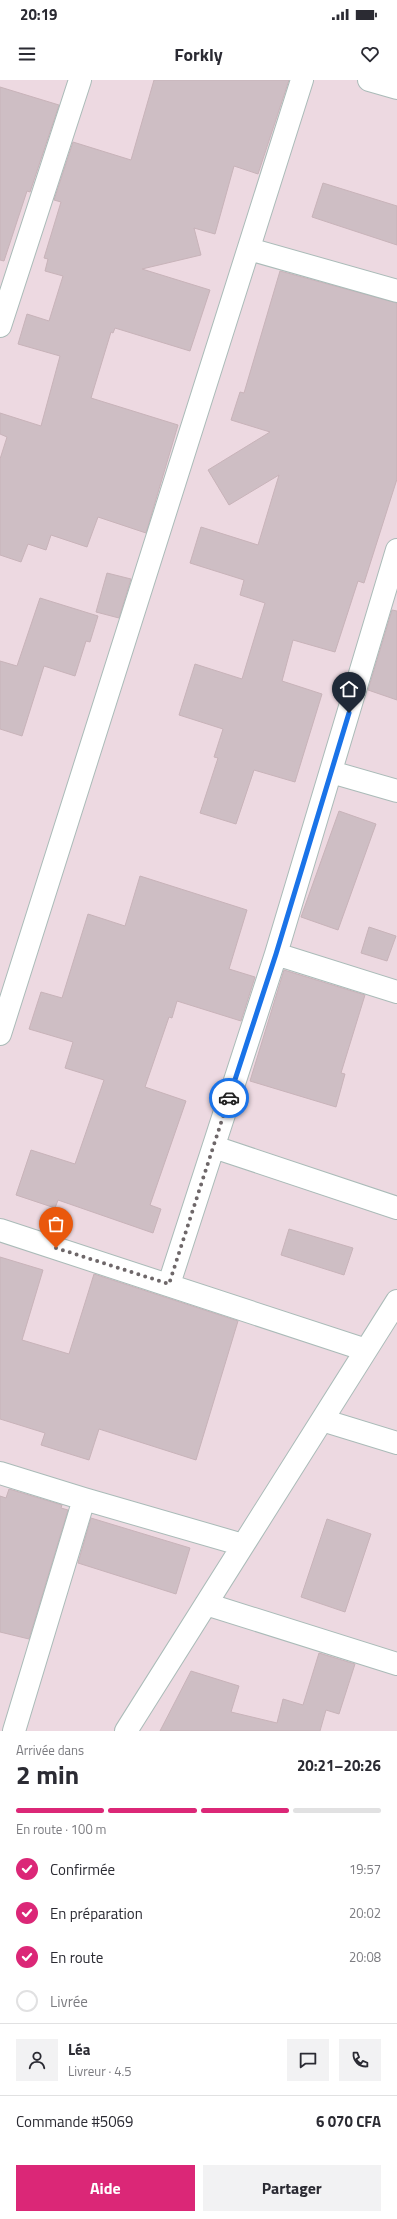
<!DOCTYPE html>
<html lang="fr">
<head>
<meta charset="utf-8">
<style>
	:root { --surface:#fff; --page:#f2f2f3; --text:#2b2b33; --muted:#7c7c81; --line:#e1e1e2; --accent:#db2777 }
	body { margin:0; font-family:"Titillium Web",sans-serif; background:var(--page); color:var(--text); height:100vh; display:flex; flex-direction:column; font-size:15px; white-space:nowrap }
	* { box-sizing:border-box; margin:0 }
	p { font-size:13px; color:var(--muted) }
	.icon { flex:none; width:22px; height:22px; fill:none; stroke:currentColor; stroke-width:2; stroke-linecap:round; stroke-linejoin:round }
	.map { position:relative; height:1651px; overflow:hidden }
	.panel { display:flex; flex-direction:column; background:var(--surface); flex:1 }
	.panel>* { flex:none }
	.pin { position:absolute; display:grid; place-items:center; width:34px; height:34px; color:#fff; margin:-41px -17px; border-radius:50% 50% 50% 0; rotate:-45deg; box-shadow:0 0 4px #0007 }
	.pin .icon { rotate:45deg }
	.courier { position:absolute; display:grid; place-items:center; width:40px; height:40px; margin:-20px; border:3px solid #1a73e8; border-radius:50%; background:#fff; color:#222; box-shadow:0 1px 5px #0007 }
	.headline em { font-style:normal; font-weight:700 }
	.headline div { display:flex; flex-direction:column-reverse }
	.headline { display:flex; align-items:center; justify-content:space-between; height:68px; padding:0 16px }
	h1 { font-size:26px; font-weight:700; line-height:30px }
	.bar { display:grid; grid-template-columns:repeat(4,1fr); gap:6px 4px; align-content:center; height:48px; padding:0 16px }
	.bar i { height:5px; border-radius:3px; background:var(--line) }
	.bar .current { background:var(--accent) }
	.bar p { grid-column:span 4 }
	.line { display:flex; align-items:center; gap:10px; padding:0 16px; border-top:1px solid var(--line) }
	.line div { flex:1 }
	.round { display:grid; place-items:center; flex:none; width:42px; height:42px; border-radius:0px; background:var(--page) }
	ol { padding:0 16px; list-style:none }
	li { display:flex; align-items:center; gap:12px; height:44px }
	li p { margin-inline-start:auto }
	li .icon { padding:4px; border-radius:50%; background:var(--accent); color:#fff; stroke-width:4 }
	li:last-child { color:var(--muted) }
	li i { width:22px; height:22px; border:2px solid var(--line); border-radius:50% }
	.button { display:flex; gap:8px; margin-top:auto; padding:8px 16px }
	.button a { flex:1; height:46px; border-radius:0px; background:var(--accent); color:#fff; font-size:16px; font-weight:700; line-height:46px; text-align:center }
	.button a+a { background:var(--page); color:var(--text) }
	.status { display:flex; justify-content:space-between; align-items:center; height:28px; padding:0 20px; background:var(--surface); direction:ltr }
	.status svg { height:11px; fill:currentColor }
	header { display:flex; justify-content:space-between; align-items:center; height:52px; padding:0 16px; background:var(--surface); font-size:18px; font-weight:700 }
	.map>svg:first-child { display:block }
	.building { fill:#cebec4; stroke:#c8b3b9 }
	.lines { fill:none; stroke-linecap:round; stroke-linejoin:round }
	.minor-casing { stroke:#aabbb8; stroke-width:24 }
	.minor { stroke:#fff; stroke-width:22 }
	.done { stroke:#6e6769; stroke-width:4; stroke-dasharray:0 7.2 }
	.route { stroke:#1a73e8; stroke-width:5 }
</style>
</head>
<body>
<div class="status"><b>20:19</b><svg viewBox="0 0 49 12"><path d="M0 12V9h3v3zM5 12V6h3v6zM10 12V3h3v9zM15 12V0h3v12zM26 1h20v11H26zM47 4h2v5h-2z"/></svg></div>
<header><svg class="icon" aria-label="menu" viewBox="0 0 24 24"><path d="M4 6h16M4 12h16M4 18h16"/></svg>Forkly<svg class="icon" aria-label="heart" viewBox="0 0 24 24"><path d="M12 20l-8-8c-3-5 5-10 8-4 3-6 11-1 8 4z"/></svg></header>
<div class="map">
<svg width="397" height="1651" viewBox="0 0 397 1651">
	<rect width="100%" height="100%" fill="#edd9e1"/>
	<!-- building -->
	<path class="building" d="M154,0H289L258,94L234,86L215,154L194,148L201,175L142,189L210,210L190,271L115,248L113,253L111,252L91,318L178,345L146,453L98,437L87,467L51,455L46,470L28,464L21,482L0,475V379L7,357L0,354V333L41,346L60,276L18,264L27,234L49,241L63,196L45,191L48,179L44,178L61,122L54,120L73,62L131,80Z
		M0,7L59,25L30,112L27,111L4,181L0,180Z
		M323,103L397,126V165L312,137Z
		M280,191L397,223V399L364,503L358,501L335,572L293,560L282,601L322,614L295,702L254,690L236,744L200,733L218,678L214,677L223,649L179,635L195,584L242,599L265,523L240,515L244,500L190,483L201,447L258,465L279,395L229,425L208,390L270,352L231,340L240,312L244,313Z
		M107,493L131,499L119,538L96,532Z
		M40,518L98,536L90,562L86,561L75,596L44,586L22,656L0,649V581L17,586Z
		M392,530L397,531V620L368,610Z
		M339,731L376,744L338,850L301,837Z
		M140,796L247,830L229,889L255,897L241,941L177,921L172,938L169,937L145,1007L186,1021L150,1125L161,1129L153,1153L58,1120L55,1128L16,1115L31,1070L75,1084L104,1000L65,988L73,962L29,949L41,912L62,918L88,834L125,846Z
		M369,847L396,856L387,881L361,873Z
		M284,890L365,915L341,993L345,994L336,1027L250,1001Z
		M289,1149L353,1168L344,1195L281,1175Z
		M0,1177L43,1190L22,1260L69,1274L94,1194L238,1241L196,1380L99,1349L89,1380L41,1365L45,1353L0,1339Z
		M9,1409L62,1425L61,1428L68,1430L29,1559L0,1552V1416L6,1418Z
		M91,1438L190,1468L176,1514L78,1483Z
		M327,1439L371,1454L345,1532L301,1517Z
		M319,1573L355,1584L339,1634L326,1630L320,1651H160L191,1591L239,1606L231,1632L277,1643L283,1619L303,1625Z"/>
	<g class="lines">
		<!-- minor casing -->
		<g class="minor-casing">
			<path id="minor" d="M369,0L397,8
				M249,169L397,211
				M0,246L80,0
				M331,692L397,711
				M276,874L397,912
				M0,954L302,0
				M214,1067L397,1128
				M0,1150L366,1270
				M169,1204L276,874L397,470
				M322,1340L397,1363
				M0,1393L84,1419L243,1465
				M206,1524L397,1584
				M14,1651L84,1419
				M126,1651L397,1221"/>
		</g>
		<!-- minor -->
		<use href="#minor" class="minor"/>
	</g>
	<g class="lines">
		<!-- done -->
		<path class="done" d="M56,1168L169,1204L229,1018"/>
		<!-- route -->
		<path class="route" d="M229,1018L276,874L349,633"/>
	</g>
</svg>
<div class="pin" style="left:56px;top:1168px;background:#ea580c"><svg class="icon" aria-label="bag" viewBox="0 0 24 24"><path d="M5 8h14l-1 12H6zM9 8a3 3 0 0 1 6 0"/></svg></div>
<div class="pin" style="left:349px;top:633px;background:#1f2937"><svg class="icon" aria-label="home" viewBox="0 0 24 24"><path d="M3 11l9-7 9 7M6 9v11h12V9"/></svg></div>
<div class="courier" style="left:229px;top:1018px"><svg class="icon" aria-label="car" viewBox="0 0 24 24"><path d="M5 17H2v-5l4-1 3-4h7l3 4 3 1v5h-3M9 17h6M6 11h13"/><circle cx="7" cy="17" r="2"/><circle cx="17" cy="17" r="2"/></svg></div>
</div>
<section class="panel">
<div class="headline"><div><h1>2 min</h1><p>Arrivée dans</p></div><em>20:21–20:26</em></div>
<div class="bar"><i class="current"></i><i class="current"></i><i class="current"></i><i></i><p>En route · 100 m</p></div>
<ol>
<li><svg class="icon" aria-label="check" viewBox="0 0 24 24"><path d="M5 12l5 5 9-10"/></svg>Confirmée<p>19:57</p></li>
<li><svg class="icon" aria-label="check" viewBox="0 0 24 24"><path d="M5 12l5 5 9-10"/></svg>En préparation<p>20:02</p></li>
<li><svg class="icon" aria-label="check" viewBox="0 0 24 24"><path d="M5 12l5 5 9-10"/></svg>En route<p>20:08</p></li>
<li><i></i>Livrée</li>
</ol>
<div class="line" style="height:72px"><a class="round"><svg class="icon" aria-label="person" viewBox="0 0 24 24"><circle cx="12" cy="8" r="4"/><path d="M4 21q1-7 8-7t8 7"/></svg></a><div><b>Léa</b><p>Livreur · 4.5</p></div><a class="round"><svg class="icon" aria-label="chat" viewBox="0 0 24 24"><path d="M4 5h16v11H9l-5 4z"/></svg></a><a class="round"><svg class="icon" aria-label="phone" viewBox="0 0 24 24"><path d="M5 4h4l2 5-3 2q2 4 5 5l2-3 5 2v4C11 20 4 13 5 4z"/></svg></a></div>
<div class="line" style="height:52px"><div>Commande #5069</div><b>6 070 CFA</b></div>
<div class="button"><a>Aide</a><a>Partager</a></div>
</section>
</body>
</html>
